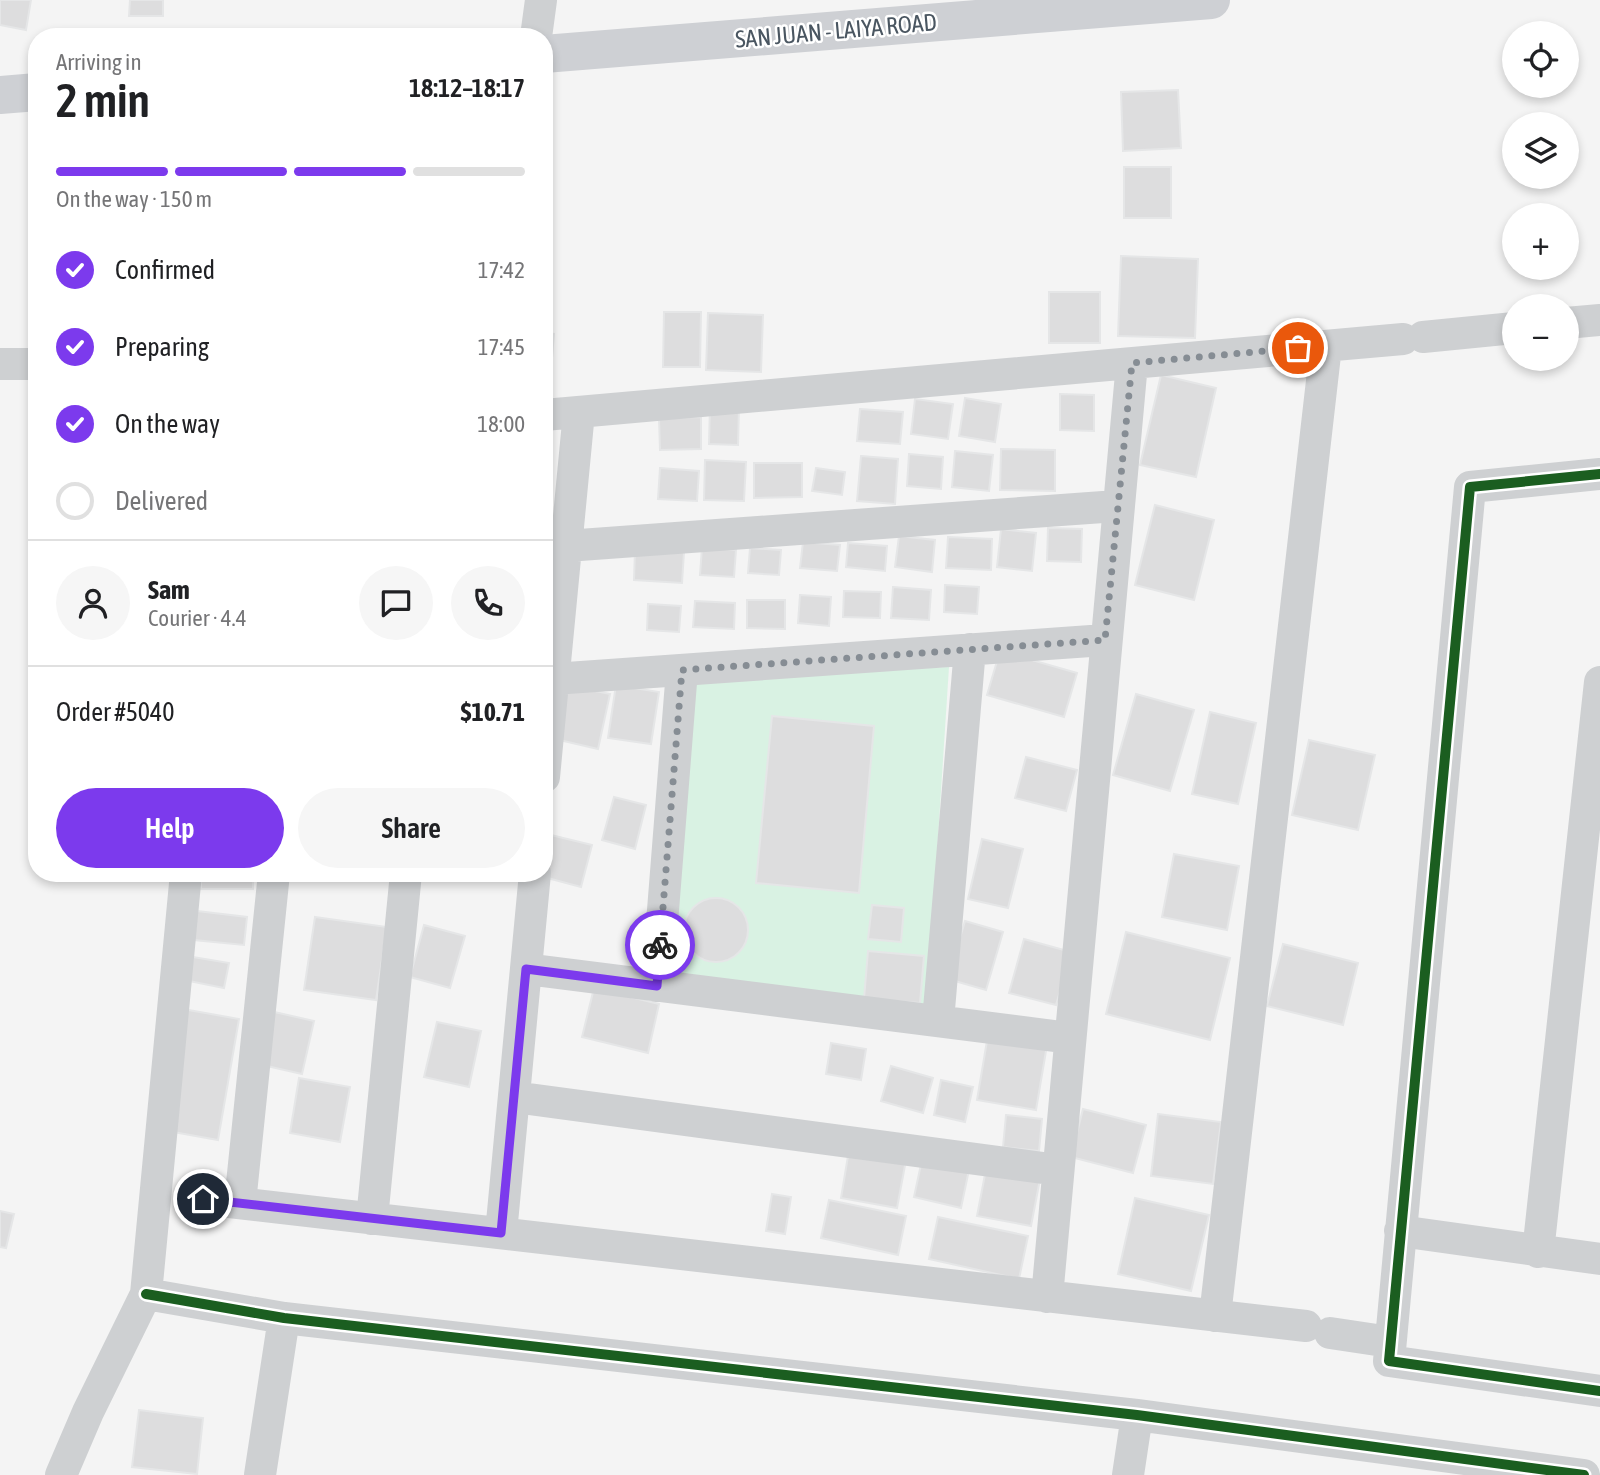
<!DOCTYPE html>
<html lang="en">
<head>
<meta charset="utf-8">
<style>
	:root { --surface:#fff; --page:#f6f6f6; --text:#202124; --muted:#757577; --line:#e0e0e0; --accent:#7c3aed }
	body { margin:0; font-family:"Asap Condensed",sans-serif; background:var(--page); color:var(--text); height:100vh; display:flex; flex-direction:column; font-size:26px; white-space:nowrap }
	* { box-sizing:border-box; margin:0 }
	p { font-size:23px; color:var(--muted) }
	.icon { flex:none; width:38px; height:38px; fill:none; stroke:currentColor; stroke-width:2; stroke-linecap:round; stroke-linejoin:round }
	.map { position:relative; flex:1; overflow:hidden }
	.side { position:absolute; left:28px; top:28px; width:525px; height:854px; display:flex; flex-direction:column; background:var(--surface); border-radius:28px; box-shadow:0 4px 10px #0003 }
	.side>* { flex:none }
	.tools { position:absolute; left:1502px; top:21px; display:grid; gap:14px }
	.tools a { display:grid; place-items:center; width:77px; height:77px; border-radius:50%; background:var(--surface); box-shadow:0 4px 10px #0003; font-size:35px }
	.pin { position:absolute; display:grid; place-items:center; width:60px; height:60px; color:#fff; margin:-30px; border:4px solid #fff; border-radius:50%; box-shadow:0 2px 7px #0007 }
	.courier { position:absolute; display:grid; place-items:center; width:70px; height:70px; margin:-35px; border:5px solid #7c3aed; border-radius:50%; background:#fff; color:#222; box-shadow:0 2px 9px #0007 }
	.head em { font-style:normal; font-weight:600 }
	.head div { display:flex; flex-direction:column-reverse }
	.head { display:flex; align-items:center; justify-content:space-between; height:119px; padding:0 28px }
	h1 { font-size:46px; font-weight:600; line-height:52px }
	.bar { display:grid; grid-template-columns:repeat(4,1fr); gap:10px 7px; align-content:center; height:84px; padding:0 28px }
	.bar i { height:9px; border-radius:5px; background:var(--line) }
	.bar .current { background:var(--accent) }
	.bar p { grid-column:span 4 }
	.line { display:flex; align-items:center; gap:18px; padding:0 28px; border-top:2px solid var(--line) }
	.line div { flex:1 }
	.round { display:grid; place-items:center; flex:none; width:74px; height:74px; border-radius:37px; background:var(--page) }
	ol { padding:0 28px; list-style:none }
	li { display:flex; align-items:center; gap:21px; height:77px }
	li p { margin-inline-start:auto }
	li .icon { padding:7px; border-radius:50%; background:var(--accent); color:#fff; stroke-width:4 }
	li:last-child { color:var(--muted) }
	li i { width:38px; height:38px; border:4px solid var(--line); border-radius:50% }
	.primary-button { display:flex; gap:14px; margin-top:auto; padding:14px 28px }
	.primary-button a { flex:1; height:80px; border-radius:42px; background:var(--accent); color:#fff; font-size:28px; font-weight:600; line-height:80px; text-align:center }
	.primary-button a+a { background:var(--page); color:var(--text) }
	.map>svg:first-child { display:block }
	.green { fill:#d9f2e3 }
	.building { fill:#ddddde; stroke:#e5e6e7; stroke-width:2 }
	.lines { fill:none; stroke-linecap:round; stroke-linejoin:round }
	.street { stroke:#ced0d2; stroke-width:32 }
	.secondary { stroke:#ced0d4; stroke-width:38 }
	.cycleway-casing { stroke:#fff; stroke-width:15 }
	.cycleway { stroke:#1b5e20; stroke-width:10 }
	.done { stroke:#868d94; stroke-width:7; stroke-dasharray:0 12.6 }
	.route { stroke:#7c3aed; stroke-width:9 }
	.labels { text-anchor:middle; stroke-width:5; stroke-linejoin:round; paint-order:stroke }
	.street-label { font-size:24px; fill:#4a5661; stroke:#fff }
</style>
</head>
<body>
<div class="map">
<svg width="1600" height="1475" viewBox="0 0 1600 1475">
	<rect width="100%" height="100%" fill="#f4f4f4"/>
	<!-- green -->
	<path class="green" d="M949,667L927,1008L671,976L693,680Z"/>
	<!-- building -->
	<path class="building" d="M0,0H31L26,30L0,25Z
		M130,0H163V16H129Z
		M1178,90L1181,148L1123,151L1121,92Z
		M1124,167H1171V218H1124Z
		M1121,256L1198,259L1195,338L1118,336Z
		M1049,292H1100V343H1049Z
		M664,312H701L700,367H663Z
		M708,313L763,315L761,372L706,370Z
		M544,333L554,334L549,394L544,393Z
		M1161,375L1216,388L1196,477L1140,465Z
		M1060,394L1094,395V431L1060,430Z
		M965,398L1001,404L995,442L959,436Z
		M915,399L953,404L948,439L911,434Z
		M710,406L739,407L738,445L709,444Z
		M860,409L903,412L900,444L857,441Z
		M701,417V449L660,450L659,418Z
		M544,438H552V471H544Z
		M1001,449L1055,450V491L1000,490Z
		M955,451L993,455L989,491L952,487Z
		M909,454L943,457L941,489L907,486Z
		M861,456L898,459L895,504L857,501Z
		M705,460L746,462L744,501L704,500Z
		M754,463H802V497L754,498Z
		M660,468L699,471L697,501L658,499Z
		M816,468L845,472L842,495L812,491Z
		M1155,505L1214,520L1194,600L1135,585Z
		M1048,528L1082,529L1081,562L1047,561Z
		M1001,529L1036,533L1032,571L997,567Z
		M899,536L935,540L932,572L895,567Z
		M948,537L992,539L991,570L946,568Z
		M803,542L840,545L837,571L800,568Z
		M848,543L887,546L885,571L846,567Z
		M702,547L736,550L734,577L700,575Z
		M750,548L781,550L779,575L748,573Z
		M635,550L684,552L682,583L634,580Z
		M945,585L979,587L977,614L944,612Z
		M893,587L931,590L929,620L891,618Z
		M844,591L881,592L880,618L843,617Z
		M800,595L831,597L829,626L798,623Z
		M747,600H785V629L747,628Z
		M695,601L735,603L734,629L693,627Z
		M648,604L681,606L679,632L647,630Z
		M1000,651L1077,673L1064,717L987,695Z
		M567,685L610,694L598,749L555,739Z
		M616,685L659,692L651,744L608,738Z
		M1136,694L1194,710L1170,791L1113,775Z
		M1210,712L1256,723L1238,804L1192,794Z
		M772,716L874,726L859,893L756,883Z
		M1309,740L1375,755L1358,830L1292,815Z
		M1026,757L1077,770L1066,811L1015,798Z
		M614,797L646,805L635,849L602,840Z
		M551,835L592,845L581,887L540,876Z
		M982,839L1023,849L1008,908L968,899Z
		M1174,854L1239,866L1227,930L1162,917Z
		M201,873H253V889H201Z
		M684 930a32 32 0 1 1 64 0a32 32 0 1 1-64 0Z
		M872,905L904,908L901,942L868,939Z
		M197,911L247,917L244,945L194,940Z
		M315,917L387,927L376,1000L304,990Z
		M965,921L1003,932L986,990L948,979Z
		M424,925L465,936L450,988L410,977Z
		M1126,932L1230,958L1210,1040L1106,1014Z
		M1024,939L1071,952L1056,1005L1009,993Z
		M1283,944L1358,963L1343,1025L1267,1006Z
		M868,951L924,956L920,1003L864,999Z
		M193,957L229,963L224,988L189,981Z
		M594,988L659,1004L648,1053L582,1037Z
		M183,1009L239,1019L218,1140L162,1130Z
		M270,1011L314,1021L302,1074L258,1064Z
		M437,1022L481,1031L469,1087L424,1077Z
		M988,1035L1047,1045L1036,1110L977,1100Z
		M831,1043L866,1049L861,1080L826,1074Z
		M891,1066L933,1078L923,1113L881,1101Z
		M299,1078L350,1087L340,1142L290,1133Z
		M941,1080L973,1087L965,1122L934,1115Z
		M1083,1109L1146,1125L1133,1173L1071,1157Z
		M1158,1114L1221,1122L1213,1184L1151,1176Z
		M1006,1115L1042,1119L1039,1151L1003,1147Z
		M849,1150L906,1160L897,1208L841,1198Z
		M923,1155L970,1165L961,1208L914,1197Z
		M987,1164L1041,1174L1031,1226L977,1216Z
		M772,1194L791,1197L785,1234L766,1231Z
		M1135,1198L1209,1215L1191,1291L1118,1274Z
		M829,1200L906,1216L898,1255L821,1238Z
		M0,1211L14,1214L6,1248L0,1247Z
		M938,1217L1028,1236L1019,1279L929,1259Z
		M139,1410L203,1418L197,1474L132,1467Z"/>
	<g class="lines">
		<!-- street -->
		<path class="street" d="M536,37L541,0
			M1566,323L1600,320
			M1423,337L1514,328
			M0,364H37
			M544,415L1403,339
			M1600,474L1470,487L1389,1361L1600,1391
			M566,546L1117,506
			M553,679L1105,640
			M544,777L579,412
			M526,969L1070,1038
			M657,986L682,670
			M938,1021L970,649
			M514,1097L1058,1170
			M203,1199L1306,1326
			M240,1203L274,873
			M372,1219L406,873
			M1400,1231L1600,1259
			M501,1233L535,873
			M1538,1252L1600,682
			M146,1294L284,1318L1137,1415L1584,1475
			M1047,1297L1132,363
			M1215,1316L1326,346
			M1330,1333L1390,1342
			M61,1475L88,1412L146,1294L186,873
			M260,1475L284,1318
			M1128,1475L1137,1415"/>
		<!-- secondary -->
		<path class="secondary" d="M544,54L1211,0
			M0,95L37,92"/>
		<!-- cycleway casing -->
		<g class="cycleway-casing">
			<path id="cycleway" d="M1600,474L1470,487L1389,1361L1600,1391
				M146,1294L284,1318L1137,1415L1584,1475"/>
		</g>
		<!-- cycleway -->
		<use href="#cycleway" class="cycleway"/>
	</g>
	<g class="lines">
		<!-- done -->
		<path class="done" d="M660,945L682,670L1105,640L1132,363L1298,348"/>
		<!-- route -->
		<path class="route" d="M203,1199L501,1233L526,969L657,986L660,945"/>
	</g>
	<g class="labels">
		<!-- street labels -->
		<g class="street-label">
			<text transform="translate(836 31) rotate(-5)" y="8">SAN JUAN - LAIYA ROAD</text>
		</g>
	</g>
</svg>
<div class="tools">
<a><svg class="icon" aria-label="locate" viewBox="0 0 24 24"><circle cx="12" cy="12" r="6"/><path d="M12 2v4M12 18v4M2 12h4M18 12h4"/></svg></a>
<a><svg class="icon" aria-label="layers" viewBox="0 0 24 24"><path d="M12 4l9 5-9 5-9-5zM3 14l9 5 9-5"/></svg></a>
<a>+</a>
<a>−</a>
</div>
<div class="pin" style="left:1298px;top:348px;background:#ea580c"><svg class="icon" aria-label="bag" viewBox="0 0 24 24"><path d="M5 8h14l-1 12H6zM9 8a3 3 0 0 1 6 0"/></svg></div>
<div class="pin" style="left:203px;top:1199px;background:#1f2937"><svg class="icon" aria-label="home" viewBox="0 0 24 24"><path d="M3 11l9-7 9 7M6 9v11h12V9"/></svg></div>
<div class="courier" style="left:660px;top:945px"><svg class="icon" aria-label="bike" viewBox="0 0 24 24"><circle cx="6" cy="16" r="4"/><circle cx="18" cy="16" r="4"/><path d="M6 16l4-8h5l3 8M10 8l3 8H6M13 5h3"/></svg></div>
<section class="side">
<div class="head"><div><h1>2 min</h1><p>Arriving in</p></div><em>18:12–18:17</em></div>
<div class="bar"><i class="current"></i><i class="current"></i><i class="current"></i><i></i><p>On the way · 150 m</p></div>
<ol>
<li><svg class="icon" aria-label="check" viewBox="0 0 24 24"><path d="M5 12l5 5 9-10"/></svg>Confirmed<p>17:42</p></li>
<li><svg class="icon" aria-label="check" viewBox="0 0 24 24"><path d="M5 12l5 5 9-10"/></svg>Preparing<p>17:45</p></li>
<li><svg class="icon" aria-label="check" viewBox="0 0 24 24"><path d="M5 12l5 5 9-10"/></svg>On the way<p>18:00</p></li>
<li><i></i>Delivered</li>
</ol>
<div class="line" style="height:126px"><a class="round"><svg class="icon" aria-label="person" viewBox="0 0 24 24"><circle cx="12" cy="8" r="4"/><path d="M4 21q1-7 8-7t8 7"/></svg></a><div><b>Sam</b><p>Courier · 4.4</p></div><a class="round"><svg class="icon" aria-label="chat" viewBox="0 0 24 24"><path d="M4 5h16v11H9l-5 4z"/></svg></a><a class="round"><svg class="icon" aria-label="phone" viewBox="0 0 24 24"><path d="M5 4h4l2 5-3 2q2 4 5 5l2-3 5 2v4C11 20 4 13 5 4z"/></svg></a></div>
<div class="line" style="height:91px"><div>Order #5040</div><b>$10.71</b></div>
<div class="primary-button"><a>Help</a><a>Share</a></div>
</section>
</div>
</body>
</html>
